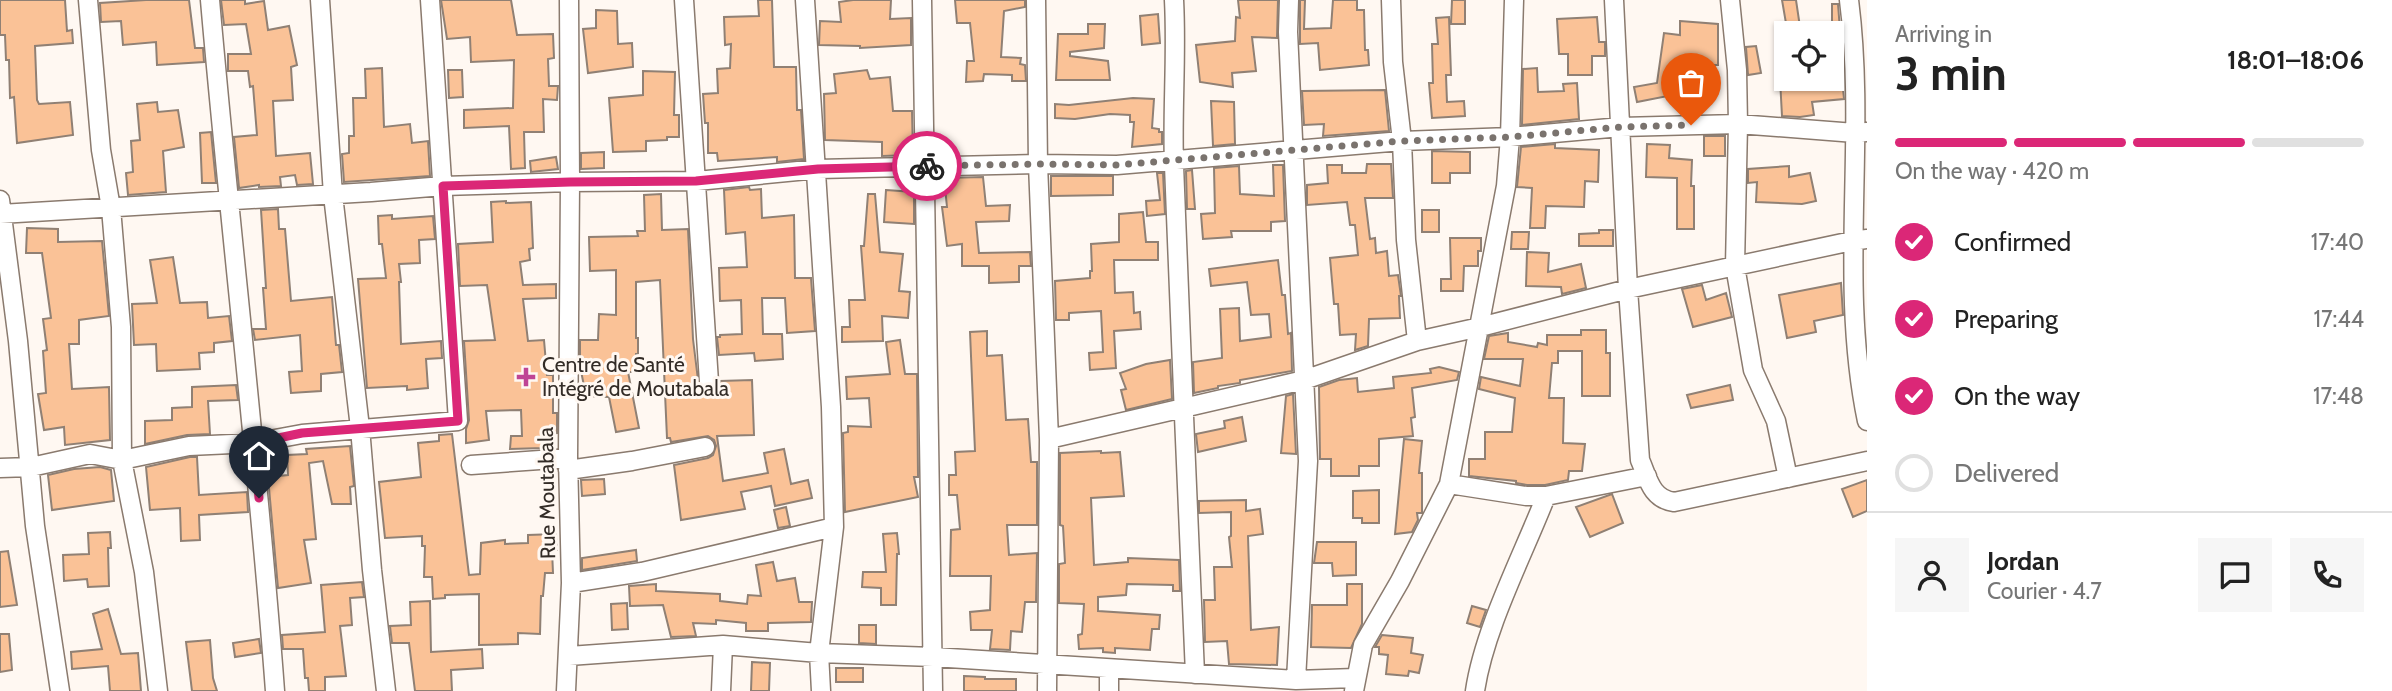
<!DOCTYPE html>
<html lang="en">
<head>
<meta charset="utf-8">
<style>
	:root { --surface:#fff; --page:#f6f6f6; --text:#222; --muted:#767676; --line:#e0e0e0; --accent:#db2777 }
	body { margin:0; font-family:Cabin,sans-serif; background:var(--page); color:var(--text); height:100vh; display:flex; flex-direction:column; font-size:26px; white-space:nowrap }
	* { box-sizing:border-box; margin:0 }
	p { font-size:23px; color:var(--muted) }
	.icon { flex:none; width:38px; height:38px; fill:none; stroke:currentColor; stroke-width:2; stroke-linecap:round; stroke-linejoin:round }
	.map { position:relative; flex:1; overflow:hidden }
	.drawer { display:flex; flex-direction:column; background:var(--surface); width:525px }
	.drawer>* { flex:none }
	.fabs { position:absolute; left:1774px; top:21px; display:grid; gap:14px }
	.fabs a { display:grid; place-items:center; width:70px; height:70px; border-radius:0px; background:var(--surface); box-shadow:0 2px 5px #0004; font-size:35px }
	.pin { position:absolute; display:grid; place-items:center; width:60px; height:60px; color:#fff; margin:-72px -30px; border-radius:50% 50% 50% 0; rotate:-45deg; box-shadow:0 0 7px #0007 }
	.pin .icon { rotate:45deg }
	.courier { position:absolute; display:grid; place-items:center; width:70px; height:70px; margin:-35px; border:5px solid #db2777; border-radius:50%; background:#fff; color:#222; box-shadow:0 2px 9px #0007 }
	.head em { font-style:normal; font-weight:700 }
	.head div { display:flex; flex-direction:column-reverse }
	.head { display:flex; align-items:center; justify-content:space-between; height:119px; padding:0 28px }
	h1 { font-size:46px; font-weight:700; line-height:52px }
	.bar { display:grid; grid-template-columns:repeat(4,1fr); gap:10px 7px; align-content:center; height:84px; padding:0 28px }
	.bar i { height:9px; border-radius:5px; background:var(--line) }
	.bar .active { background:var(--accent) }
	.bar p { grid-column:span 4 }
	.line { display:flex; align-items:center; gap:18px; padding:0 28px; border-top:2px solid var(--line) }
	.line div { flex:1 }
	.round { display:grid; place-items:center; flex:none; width:74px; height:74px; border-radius:0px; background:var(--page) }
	ol { padding:0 28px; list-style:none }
	li { display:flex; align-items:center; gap:21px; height:77px }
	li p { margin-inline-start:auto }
	li .icon { padding:7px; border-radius:50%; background:var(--accent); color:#fff; stroke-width:4 }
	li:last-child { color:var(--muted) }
	li i { width:38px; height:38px; border:4px solid var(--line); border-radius:50% }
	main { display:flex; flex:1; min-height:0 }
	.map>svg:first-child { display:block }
	.building { fill:#fac297; stroke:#908074; stroke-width:2 }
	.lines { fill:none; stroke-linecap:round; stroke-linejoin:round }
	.minor-casing { stroke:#8a7a6e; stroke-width:21 }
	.minor { stroke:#fff; stroke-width:18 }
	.done { stroke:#7a736e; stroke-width:7; stroke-dasharray:0 12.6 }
	.route { stroke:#db2777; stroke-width:9 }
	.poi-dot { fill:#bf4495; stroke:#fff8f2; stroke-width:2.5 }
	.labels { text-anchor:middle; stroke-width:6; stroke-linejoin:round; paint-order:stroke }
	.poi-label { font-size:21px; fill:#332c27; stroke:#fff8f2; text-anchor:start }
	.street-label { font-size:21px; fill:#332c27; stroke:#fff8f2 }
</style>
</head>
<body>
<main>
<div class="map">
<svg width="1867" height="691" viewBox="0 0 1867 691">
	<rect width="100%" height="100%" fill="#fff8f2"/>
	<!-- building -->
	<path class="building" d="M0,0H65L67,31L72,30L73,43L35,46L37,100L39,104L70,102L73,135L17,143L14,97L10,98L9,60H6L5,35H0Z
		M146,0H189L195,48H203L204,62L157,65L156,42L123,45L121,21L101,22L100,3Z
		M221,0H245V4L264,1L268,30L289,26L297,65L291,67L293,100L273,101L276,156L310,153L313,184L297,185L295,175L280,177L281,186L259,187V185L239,188L234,137L257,135L253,86L250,87L248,71H228V54H251L246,24L224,25Z
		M441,0H511L517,35L553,34L554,58L548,59L549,86H558L557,100L543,99L544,132H524L525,168L511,169L509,126L464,128V110L513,108L514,60L471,62L470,37L447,39Z
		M758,0H772L774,67H796L797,110H801L804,159L777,162V157L718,161L717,153H708V123H705L703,94L718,93L717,69L730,68L731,44L725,45L724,17L759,16Z
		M853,0H891L890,19L911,18V45L860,48V46L819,45L820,21L841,22L839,2Z
		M955,0H1025V7L1004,11L1001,57L1021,58L1020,64L1025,65L1026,81H1012V75L984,74L983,81L966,82L967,61H974L970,23H957Z
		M1238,0H1278L1277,38L1252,37L1256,71L1232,73L1233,87L1200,82L1196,45L1235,41L1236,17L1240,18Z
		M1300,0H1305L1304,29L1331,28L1333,0H1357V10H1364L1365,50H1368L1369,65L1320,70L1318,43L1300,44Z
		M1452,0H1465V24H1451Z
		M1782,0H1796L1800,27L1787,29Z
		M1832,4H1838L1841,43L1832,44Z
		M596,10L617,11L618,44L632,43L633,67L588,73L583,29L596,28Z
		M1158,14L1160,43L1142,45L1140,16Z
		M1449,17L1451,75H1446L1447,102L1464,101L1465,116L1432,118L1429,83H1433L1432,44H1438L1436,18Z
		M1597,17L1599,42H1605V56H1592V75H1568V54H1559L1557,19Z
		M1680,21L1718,24V65H1677L1673,95L1637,102L1634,87L1657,83L1664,33L1680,35Z
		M1088,24H1105L1104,48L1070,52V56L1108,61L1110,80H1056L1058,34H1088Z
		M1756,46L1761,73L1748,75L1746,47Z
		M382,68L384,127L410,124L412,143L428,141L430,176L344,182L342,154L349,153V136H354L353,98H366L365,69Z
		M1537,68L1538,92L1564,91L1563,84L1577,83L1579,119L1522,125L1523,69Z
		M448,70H462L463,97L449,98Z
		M867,70L870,79L890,77L893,111H912L913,155L882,156V142L825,140L824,94L836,93L834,74Z
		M643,71L675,72L674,115H679V137H667V140L646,141V151L613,152L609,98L643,95Z
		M1780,79H1842L1844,99L1812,102L1814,115L1800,117L1782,116Z
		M1385,90L1389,131L1323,136L1324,124L1304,125L1302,91Z
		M1133,98L1154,99L1152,128L1159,129V132H1162V144L1132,147L1134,122H1130V115L1110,114L1075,119L1055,118V104L1069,105Z
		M1211,101L1234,102L1235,144L1213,146Z
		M157,102L158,112L178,110L184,147L163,151L166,192L128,195L126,173L133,172L131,141L140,140L137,104Z
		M211,132L216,183H202L200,133Z
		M1704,136H1725V156H1704Z
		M1555,144V148L1599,150L1598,182L1585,181L1584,207L1546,206L1545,228H1530L1532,188L1517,187L1521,147Z
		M1647,144L1670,145L1669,158L1692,160L1691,186H1694V229H1677V178L1646,177Z
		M1432,151L1470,152V173H1450V183H1432Z
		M604,152V168L581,169V153Z
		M556,157L558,169L531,172L530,161Z
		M1367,164H1391L1393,198H1365L1370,239L1375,238L1376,253L1387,251L1389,276L1398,275L1401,296H1399L1400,318L1369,319L1368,346L1355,350L1356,334L1340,335L1338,304H1334L1330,258L1358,255L1355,225H1350L1347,202L1307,205V185L1328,183L1327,165H1342V173H1366Z
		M1273,165H1283L1285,221L1271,222V231H1231L1232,237L1203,239L1201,214L1215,213L1214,168L1239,166L1240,194L1274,196Z
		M1789,166V177L1810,173L1816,201L1802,204L1756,202L1757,182L1748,183V169Z
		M1192,170L1195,209H1187L1186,171Z
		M1157,173H1163L1165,214L1147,216L1146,201L1160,200Z
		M1051,176H1113V195L1051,196Z
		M983,177L986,206L1010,205L1009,221L976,222L979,253L1030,252L1031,266H1019V282L989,283V266H962V244L947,246L942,207H947L944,178Z
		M749,187L750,190L761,189L762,218L794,215L795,278H811L815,331L787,333L785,298H762L763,334H782L783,359L755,361L754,353L719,355L717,337H720V335L742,334L741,300L720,301L719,268L747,267L745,232L726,234L724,190Z
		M886,190L914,192V224L884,222Z
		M661,194L662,230L688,229L693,339L699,388L703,392L710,393L719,388L720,381L752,380L754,435L717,436L723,481L768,473L764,453L784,449L791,484L808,480L812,498L775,506L771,486L741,492L745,509L681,520L674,465L708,458L713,455L716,446L714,440L708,436L671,442L670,438H667L660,280L636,282V338H638V354H636V372H628L639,428L616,432L609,397L586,396L580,366V340H598L599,314L616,315V270L590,271L589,237L638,236L637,231H645L644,195Z
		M868,194H875L880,252L903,254L899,291L910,292L908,318L882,316L883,341L842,342V327H850L849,300H865L861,246H864Z
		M506,201V203L531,202L533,248L529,249L530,260L520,262L523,285L556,284V298L523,299L528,341L544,340L547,375H553V413H557V433L543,434V448L510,449L511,436H522L521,410L486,411L489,440L466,443V429L469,420L464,341L495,340L487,285L460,286L458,244L493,242L491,202Z
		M278,209L279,229H285L291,301L332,297L336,345H339L342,372L321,374V391L291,393L289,372L302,371L300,335L255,340L253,329H266L263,288H266L261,210Z
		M1422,210H1439V232H1422Z
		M1143,212L1146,242H1158V260H1114L1115,293L1133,292L1134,313L1140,312L1141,329L1114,331L1116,368L1090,370L1089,353L1103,352L1101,311L1069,313V320H1056L1055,281L1090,278V271H1092L1091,244L1119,242V214Z
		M392,215V219L433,216L435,239L419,240L420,263L399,264L401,282H399L401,344L441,341L442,358L426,359L428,388L407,390V386L367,388L358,279L386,278L382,244H379L378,216Z
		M27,228L58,229V242L102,241L109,316L79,320V344H69L72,389L109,387L110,440L65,445L64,427L44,430L38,394L46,393L43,351L47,350L43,319L51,318L42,253H26Z
		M1599,230H1613V246H1579V234L1599,233Z
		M1512,232H1529L1528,249H1511Z
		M1450,238H1481V251H1478V266H1464L1463,291H1441V279H1451Z
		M1527,252L1549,253L1548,272L1581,264L1586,288L1562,294L1561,287L1526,286Z
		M173,257L180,303L207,302L208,318L229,316L232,341L214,343V352L199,353L200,369L157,371L156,344L134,345L132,304L157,303L150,260Z
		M1278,260L1282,295H1285L1288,334L1291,333L1292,371L1240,380V383L1218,386V388L1194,393L1193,362L1222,358L1220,309L1239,308L1240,341L1271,337L1269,314L1251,315L1247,282L1211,286L1209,269Z
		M1841,283L1843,315L1814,321L1816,332L1787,338L1779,295Z
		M1702,285L1706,300L1726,293L1732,317L1693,327L1682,289Z
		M1581,330H1606V353H1610V396H1582V351H1558V363H1552L1549,398H1564L1563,443L1585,444L1582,471H1569L1568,480L1545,485H1527L1516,483V481L1469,476V459H1485V432H1512L1515,398L1479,389L1481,377L1520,386L1523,359H1484L1489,336L1508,333V342L1537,347L1538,343L1547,345V335H1581Z
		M987,331V356L1002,355L1006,420L1028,419L1031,462H1037V525H1007L1009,555L1037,553L1036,602H1025L1022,632L1011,631L1010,650L990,649L992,630H971L970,612L990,610L991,576H950L951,530L960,529L957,495H949V475H956L955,452L975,451L970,332Z
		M900,340L905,374H917L918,477H914L918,497L845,512L843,433L848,432V426L871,427L869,398L847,399L846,377L890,374L886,342Z
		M1170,360L1172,399L1126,410L1121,390L1126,389L1120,373L1146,364Z
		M1439,367L1459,372L1457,380L1412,388L1415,417L1411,418L1413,436L1379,439V466H1359V476H1331V459H1320L1319,387L1339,380L1357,378L1358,392L1394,388L1393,377L1431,373L1430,369Z
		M236,385L238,400L208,401L210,434L187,435L145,444V421L172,420V408L192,407V387Z
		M1730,385L1733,400L1691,408L1687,395Z
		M1293,394L1296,454L1281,453L1286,396Z
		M1242,417L1246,441L1198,452L1196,434L1225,428L1224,421Z
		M452,434L469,575L480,574L481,543L505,540V544L528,543V535L556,534L557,550H552L553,573H545L543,596H541L540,634L518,633V644L479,645V594L445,595V598L433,599L432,577H424L425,546H422V536L385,538L379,482L421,477L418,443L439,441V435Z
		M1404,439L1422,441L1419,473H1422V513H1417L1418,520L1412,532L1395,534Z
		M350,446L354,486L350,487L351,504H332L323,461L309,463L316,539L304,540L311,583L278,588L268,477L288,475L287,455L307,454L306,449Z
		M1101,451V453L1120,452L1124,496L1091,498L1094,565L1128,562V558L1179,560L1180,591H1173V585L1127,584L1126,595L1098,597V611L1160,615L1159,629H1152L1150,650L1115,648V653L1103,652V648L1079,649L1078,635L1082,634L1084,604L1059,603V564L1065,563L1063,526L1060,525V453Z
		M190,457H197L199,495L247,492L248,512L199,515L200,540L181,541L180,508L150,510L146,467Z
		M100,467L111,470L114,501L52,510L48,475L74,469Z
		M604,479L605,494L582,496L581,480Z
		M1867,480V511L1853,517L1842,489Z
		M1379,490V523H1362V518H1353V491Z
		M1612,494L1623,523L1590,537L1576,507Z
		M1246,500V511L1260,509L1263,534L1248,536L1251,630L1279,627L1277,665L1229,664L1227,641L1205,642L1204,600H1215L1214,567H1232L1229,537L1231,536V512L1199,513V501Z
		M786,507L790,526L778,528L774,510Z
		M110,532L111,548H108L109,586L88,587L87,579L64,581L63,555L89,554L88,533Z
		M897,533L899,554H897L896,605H881V588L862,587L863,572H886L883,534Z
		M1317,542H1356V575L1333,576L1332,563H1314Z
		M636,550L637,561L582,570V558Z
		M8,551L17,605L0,607V552Z
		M773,562L777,581L795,578L799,602H812L811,622L768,623V631H746V623L716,620V624L693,623L696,636L671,637L663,605L630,606L629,586L656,584V591L720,594V601L747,604L748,595L761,596L756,565Z
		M362,582L364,597L350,598L352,625L340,626L346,676L325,677V691H309L308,678H305L303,649H283L282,635L325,632L321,585Z
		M1347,584H1362V624L1351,648L1311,647L1312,605H1347Z
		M430,601L431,652L482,649L483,668L451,670L452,691H415L409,643H392L390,626L411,625L410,602Z
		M627,603L628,629L612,630L611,604Z
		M1472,606L1486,610L1480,627L1467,623Z
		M108,609L121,654L138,653L141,691H110L108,666L72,669L71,652L102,649L93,614Z
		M859,625H876V644L859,643Z
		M0,634H9L12,670L0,672Z
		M1382,635L1413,638L1411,653L1423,655L1419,673L1409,671L1408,676L1386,674L1388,655L1379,654V647H1375Z
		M259,639L261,653L235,657L233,643Z
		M210,640L213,678L217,691H192L186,642Z
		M752,662L770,663L769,691H751Z
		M836,668H863V682H836Z
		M964,676L985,677V679H1016V691H964Z"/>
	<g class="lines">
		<!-- minor casing -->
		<g class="minor-casing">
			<path id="minor" d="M88,0L101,150L111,208L121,327L122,460L144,572L158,691
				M210,0C230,231 258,460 275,691
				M320,0L333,195L360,428L372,570L386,691
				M684,0L709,382
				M805,0L831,407L834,527L819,653L821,691
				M922,0L933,691
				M1036,0L1038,164L1049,439L1047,691
				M1174,0C1177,55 1172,110 1174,165C1181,335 1187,504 1195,674
				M1289,0L1288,32L1308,461L1296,680
				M1391,0L1393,62L1402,141L1406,240L1417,341
				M1614,0L1628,289L1640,460C1648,478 1651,499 1674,502L1867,461
				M1730,0L1737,70L1738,124L1735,266L1753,370L1776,421L1788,478
				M1849,0C1867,140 1838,281 1867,421
				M0,200L18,341L35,526L60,691
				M0,214L371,192L443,186L570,182L697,181L818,169L1038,164L1117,165L1402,141L1510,137L1621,127L1738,124L1855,133L1867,132
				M1049,439L1304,380L1417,341L1480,327L1628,289L1852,241L1867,239
				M471,465L568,458
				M0,468L31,467L90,454L122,460L189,446L254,443L302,434L458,421L430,0
				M568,470L632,461L705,447
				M1449,484L1526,496H1546L1647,476
				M571,583L642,572L834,527
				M569,656L723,645L819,653L933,657L1296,680L1355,678
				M1109,669V691
				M566,691L571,583L568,458L570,182L569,0
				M721,691L723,645
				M1354,691L1363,645L1400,581L1449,484L1506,186L1510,137L1514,0
				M1475,691C1484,629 1523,555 1546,496"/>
		</g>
		<!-- minor -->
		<use href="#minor" class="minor"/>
	</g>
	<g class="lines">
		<!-- done -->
		<path class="done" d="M927,166L1038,164L1117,165L1402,141L1510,137L1621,127L1691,125"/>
		<!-- route -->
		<path class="route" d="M259,498L254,443L302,433L458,421L443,186L570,182L696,181L818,169L927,166"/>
	</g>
	<!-- markers -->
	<path class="poi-dot" d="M522.5 366.5h7v7h7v7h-7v7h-7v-7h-7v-7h7z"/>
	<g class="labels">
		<!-- poi labels -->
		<g class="poi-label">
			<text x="542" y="372">Centre de Santé<tspan x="542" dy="24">Intégré de Moutabala</tspan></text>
		</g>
		<!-- street labels -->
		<g class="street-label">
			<text transform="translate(547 493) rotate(-91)" y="7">Rue Moutabala</text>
		</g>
	</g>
</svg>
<div class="fabs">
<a><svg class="icon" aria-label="locate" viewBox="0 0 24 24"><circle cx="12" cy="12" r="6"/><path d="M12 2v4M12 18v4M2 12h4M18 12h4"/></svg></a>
</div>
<div class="pin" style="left:1691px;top:125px;background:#ea580c"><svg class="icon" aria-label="bag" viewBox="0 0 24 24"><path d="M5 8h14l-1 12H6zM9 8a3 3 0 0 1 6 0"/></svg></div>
<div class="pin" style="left:259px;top:498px;background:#1f2937"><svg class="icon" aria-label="home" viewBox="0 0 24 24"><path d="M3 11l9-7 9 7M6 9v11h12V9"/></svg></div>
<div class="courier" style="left:927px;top:166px"><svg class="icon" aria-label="bike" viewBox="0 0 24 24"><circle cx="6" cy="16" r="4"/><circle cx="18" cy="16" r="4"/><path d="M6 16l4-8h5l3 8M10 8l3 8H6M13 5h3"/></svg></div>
</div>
<section class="drawer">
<div class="head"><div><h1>3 min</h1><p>Arriving in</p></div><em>18:01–18:06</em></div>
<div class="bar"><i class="active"></i><i class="active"></i><i class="active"></i><i></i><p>On the way · 420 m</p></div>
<ol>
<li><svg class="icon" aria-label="check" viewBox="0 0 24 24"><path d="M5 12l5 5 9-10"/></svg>Confirmed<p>17:40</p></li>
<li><svg class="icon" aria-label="check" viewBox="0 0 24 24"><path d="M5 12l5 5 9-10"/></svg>Preparing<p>17:44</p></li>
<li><svg class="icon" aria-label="check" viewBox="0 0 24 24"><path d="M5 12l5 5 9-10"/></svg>On the way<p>17:48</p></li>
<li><i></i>Delivered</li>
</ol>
<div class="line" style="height:126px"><a class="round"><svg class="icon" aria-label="person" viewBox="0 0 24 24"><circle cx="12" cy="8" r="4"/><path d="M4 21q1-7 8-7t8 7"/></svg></a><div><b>Jordan</b><p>Courier · 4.7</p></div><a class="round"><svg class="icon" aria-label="chat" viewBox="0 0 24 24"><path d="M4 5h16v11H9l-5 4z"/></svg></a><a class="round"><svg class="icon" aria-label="phone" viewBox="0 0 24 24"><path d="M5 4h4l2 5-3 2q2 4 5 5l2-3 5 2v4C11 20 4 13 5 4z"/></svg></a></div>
</section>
</main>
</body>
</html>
